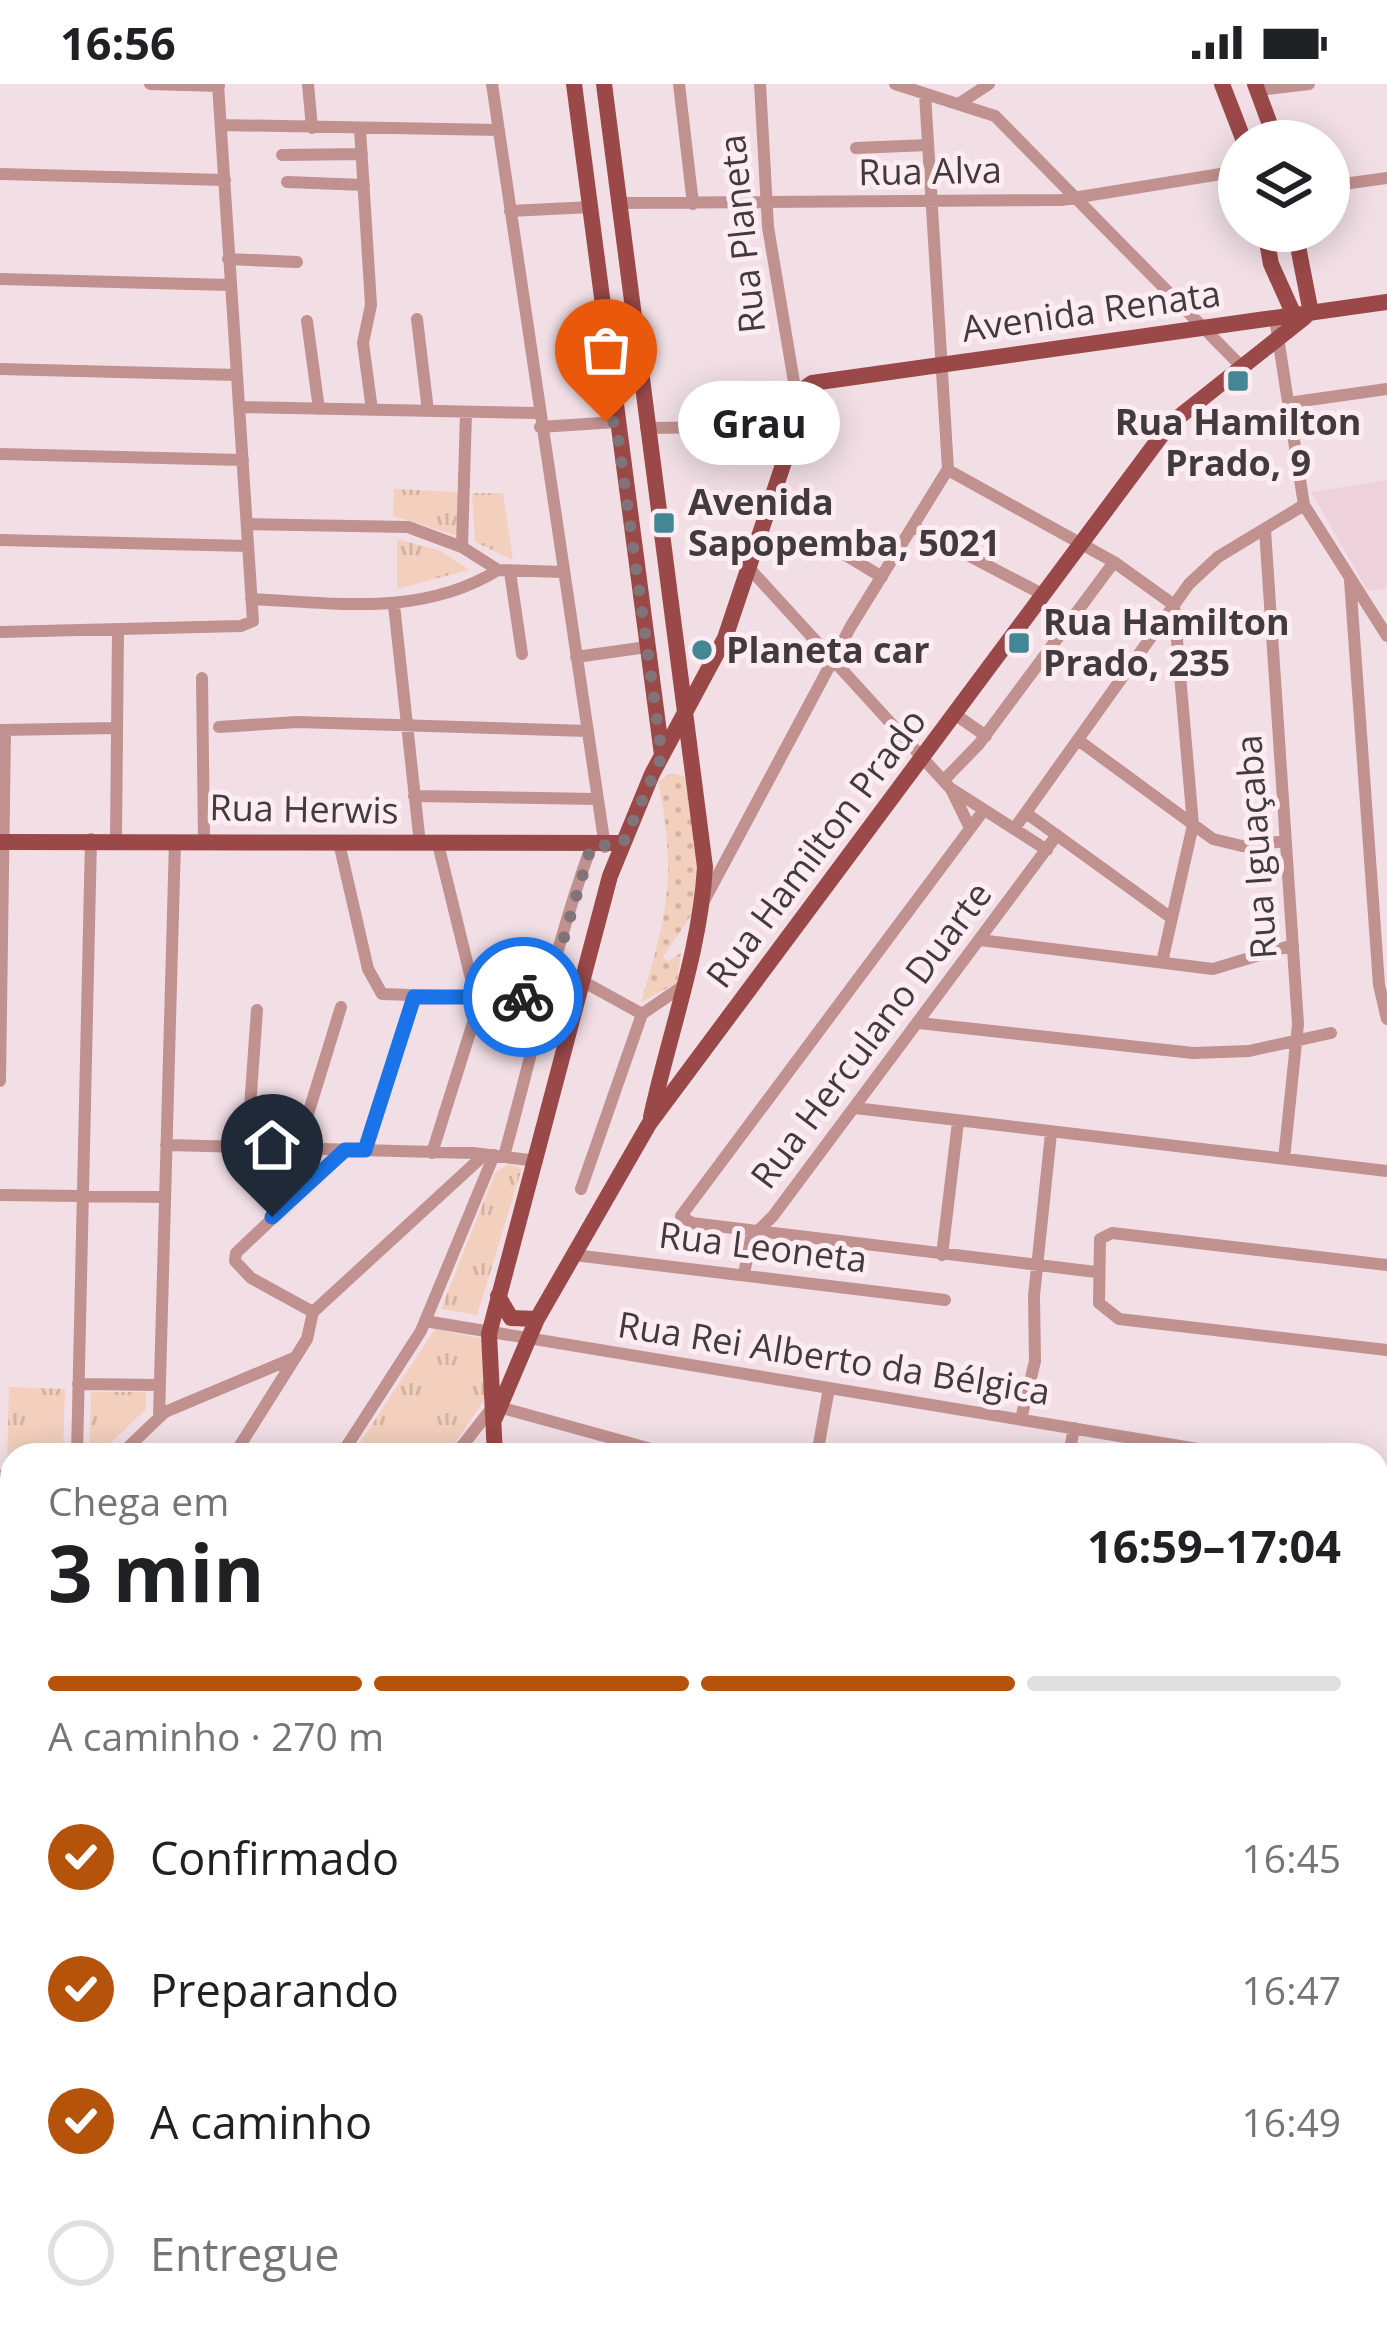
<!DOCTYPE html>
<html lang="pt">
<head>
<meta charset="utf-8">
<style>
	:root { --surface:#fff; --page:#f6f6f6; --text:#202124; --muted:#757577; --line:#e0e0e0; --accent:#b45309 }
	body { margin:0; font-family:"Open Sans",sans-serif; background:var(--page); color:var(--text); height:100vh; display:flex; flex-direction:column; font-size:45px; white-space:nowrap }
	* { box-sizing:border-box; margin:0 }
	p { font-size:39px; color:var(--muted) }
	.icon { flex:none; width:66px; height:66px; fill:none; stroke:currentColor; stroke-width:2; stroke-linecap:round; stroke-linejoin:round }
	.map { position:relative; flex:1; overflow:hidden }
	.details { position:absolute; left:0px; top:1359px; width:1389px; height:900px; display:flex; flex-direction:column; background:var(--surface); border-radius:36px 36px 0 0; box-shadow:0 6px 30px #0003 }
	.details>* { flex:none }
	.buttons { position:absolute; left:1218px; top:36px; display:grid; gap:24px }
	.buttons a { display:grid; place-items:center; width:132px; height:132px; border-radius:50%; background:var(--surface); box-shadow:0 6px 30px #0003; font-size:60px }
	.pin { position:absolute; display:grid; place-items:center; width:102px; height:102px; color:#fff; margin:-123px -51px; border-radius:50% 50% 50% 0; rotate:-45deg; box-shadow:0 0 12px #0007 }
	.pin .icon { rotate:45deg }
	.courier { position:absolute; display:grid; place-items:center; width:120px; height:120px; margin:-60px; border:9px solid #1a73e8; border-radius:50%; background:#fff; color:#222; box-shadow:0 3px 15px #0007 }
	.bubble { position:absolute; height:84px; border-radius:42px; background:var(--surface); box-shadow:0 6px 30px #0003; font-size:39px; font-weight:700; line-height:84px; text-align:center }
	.overview em { font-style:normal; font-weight:700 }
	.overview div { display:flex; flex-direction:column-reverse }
	.overview { display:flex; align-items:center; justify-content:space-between; height:204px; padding:0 48px }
	h1 { font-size:78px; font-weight:700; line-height:90px }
	.bar { display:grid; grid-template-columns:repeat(4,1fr); gap:18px 12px; align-content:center; height:144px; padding:0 48px }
	.bar i { height:15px; border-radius:9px; background:var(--line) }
	.bar .active { background:var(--accent) }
	.bar p { grid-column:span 4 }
	ol { padding:0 48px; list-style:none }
	li { display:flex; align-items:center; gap:36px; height:132px }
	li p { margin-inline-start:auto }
	li .icon { padding:12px; border-radius:50%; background:var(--accent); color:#fff; stroke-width:4 }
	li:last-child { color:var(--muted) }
	li i { width:66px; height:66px; border:6px solid var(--line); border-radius:50% }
	.status { display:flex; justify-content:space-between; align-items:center; height:84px; padding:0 60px; background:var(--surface); direction:ltr }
	.status svg { height:33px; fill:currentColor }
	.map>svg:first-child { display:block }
	.built { fill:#edd2dc }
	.grass { fill:url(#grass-dots) }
	.park { fill:url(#park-tufts) }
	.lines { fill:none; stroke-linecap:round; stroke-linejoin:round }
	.minor { stroke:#c1918f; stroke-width:12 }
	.major { stroke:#9b4849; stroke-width:16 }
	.done { stroke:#807478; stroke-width:12; stroke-dasharray:0 21.6 }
	.route { stroke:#1a73e8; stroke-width:15 }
	.poi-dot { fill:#438696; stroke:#fdedf3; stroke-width:4.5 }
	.labels { text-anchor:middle; stroke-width:10; stroke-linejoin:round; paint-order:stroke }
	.street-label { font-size:36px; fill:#423b3d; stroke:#fdedf3 }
	.poi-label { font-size:36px; font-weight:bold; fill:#423b3d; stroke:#fdedf3; text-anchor:start }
</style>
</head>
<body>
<div class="status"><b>16:56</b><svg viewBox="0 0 49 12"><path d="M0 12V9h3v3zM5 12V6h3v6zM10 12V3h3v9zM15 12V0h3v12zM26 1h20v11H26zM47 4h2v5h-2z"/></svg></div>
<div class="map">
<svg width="1387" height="2259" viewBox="0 0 1387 2259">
	<defs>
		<pattern id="grass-dots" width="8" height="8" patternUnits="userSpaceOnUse" patternTransform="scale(3)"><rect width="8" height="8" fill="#f3cfbd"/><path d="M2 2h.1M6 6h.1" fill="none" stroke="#d2b3a3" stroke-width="1.8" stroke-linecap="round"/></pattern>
		<pattern id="park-tufts" width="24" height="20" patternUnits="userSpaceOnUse" patternTransform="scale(3)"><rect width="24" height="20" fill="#f3cfbd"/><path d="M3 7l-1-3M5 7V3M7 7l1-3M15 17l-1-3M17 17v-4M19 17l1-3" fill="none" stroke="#d2b3a3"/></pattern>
	</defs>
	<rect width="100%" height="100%" fill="#f2dfe6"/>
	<!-- built -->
	<path class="built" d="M1387,396V504L1368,507L1311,408Z"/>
	<!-- grass -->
	<path class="grass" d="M671,689L684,692C698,713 706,802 695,824C686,841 673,857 663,873L668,877L681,869L677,899L641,918C668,831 677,788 658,698Z"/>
	<!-- park -->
	<path class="park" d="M394,405L458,408L460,448L454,451L393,432Z
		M472,409H503L513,476L475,458Z
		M397,455L441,467L469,486L397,505Z
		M508,1080L522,1084L477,1231L441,1225L495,1089Z
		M435,1245L479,1254L485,1261L486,1313L447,1371H352Z
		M9,1303L65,1305L63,1371H12V1379H7Z
		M91,1308H146V1325L98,1371H89Z"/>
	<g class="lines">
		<!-- minor -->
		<path class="minor" d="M150,0L219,2
			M308,0L312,44
			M492,0L605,763
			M679,0L693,120
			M760,0L768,143L796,310
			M895,0L995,32L1240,281
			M1258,6L1309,0
			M960,19L989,0
			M221,41L499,46
			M360,45L371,221L363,259L372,326
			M856,64L928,61
			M282,71L362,70
			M0,90L225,96
			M287,98L364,101
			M1329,102L1387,94
			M619,119L1061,116L1239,87
			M510,127L591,123
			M228,175L297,178
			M0,195L230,201
			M1275,234L1304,421L1387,552
			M417,235L428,327
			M307,237L319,325
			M0,285L237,291
			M1288,319L1387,305
			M239,323L538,329
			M540,343L616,338
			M646,344L793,342
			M0,370L243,376
			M948,386L1114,478L1174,521L1193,741L1162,878
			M247,440L408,443L462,463L498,486L563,488
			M914,443L1044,511
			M1265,446L1298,940L1284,1075
			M0,456L248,462
			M829,461L882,493
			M462,463L466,329
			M750,485L950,704L1047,766
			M510,488L522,570
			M1350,496L1379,901L1387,935
			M251,515C337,519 422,533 498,486
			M394,521L420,760
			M0,548L241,542L253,537L218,0
			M576,573L647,563
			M202,594L204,757
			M956,631L986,652
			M219,643L297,638L587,647
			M1,646L117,644
			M1078,656L1213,755L1242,762L1285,757
			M944,696L979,660L1114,478
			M951,705L970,744
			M414,712L597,715
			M984,726L681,1132L692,1139L1096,1188
			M1026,729L1170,833
			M1014,745L1189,500L1218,473L1304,421
			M116,755L118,546
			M339,759L368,885L382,910L579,917
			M704,817L851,542L948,385L925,10
			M980,856L1213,885L1293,861
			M584,898L642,930
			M642,930L680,904
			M919,939L1193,969L1249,967L1331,949
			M0,997L5,646
			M855,1024L1387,1087
			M166,1061L473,1069L537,1077
			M247,1065L257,926
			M297,1066L341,923
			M365,1067L414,913
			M432,1069L478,923L438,760
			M504,1072C533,969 554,863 591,763
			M581,1105L642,930
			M0,1111L164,1113
			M574,1171L945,1216
			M942,1171L958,1038
			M1387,1181L1112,1149L1100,1155L1099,1219L1119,1235L1387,1266
			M744,1190L751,1154L773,1132L1057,751
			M313,1228L251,1194L235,1177L236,1169L345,1066
			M313,1228L484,1071
			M425,1237L1234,1371
			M78,1300L159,1301
			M499,1323L673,1371
			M159,1333L175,757
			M1021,1335L1035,1277L1034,1212L1051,1049
			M77,1371L91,755
			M120,1371L165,1328L296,1273
			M234,1371L307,1255L313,1228
			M341,1371L421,1247L494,1071
			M455,1371L492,1324
			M817,1371L829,1304
			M1069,1371L1074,1344
			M0,1392L12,1393
			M1377,1395L1387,1396
			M0,1483H12
			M1377,1484L1387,1485
			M1377,1554L1387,1556
			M1377,1653L1387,1659
			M1377,1732L1387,1737
			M1377,1802L1387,1808
			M0,1866L10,1869L0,1886
			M1377,1901L1387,1920
			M1377,1939L1387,1943
			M1377,2035L1387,2040
			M1377,2115L1387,2120
			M1377,2209L1387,2205
			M0,2213L12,2224
			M37,2247L50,2259
			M461,2247L475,2259
			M647,2247L648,2259
			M684,2247L699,2259
			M1139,2247L1200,2257L1246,2247
			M1324,2247L1331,2259
			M162,2259L173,2247
			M283,2259L293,2247
			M334,2259L345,2247
			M721,2259L726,2247
			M883,2259L890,2247
			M985,2259L993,2247"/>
		<!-- major -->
		<path class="major" d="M574,0L662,671
			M604,0L705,783C700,868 669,950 651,1033
			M1222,0L1244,57
			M1255,0L1276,57
			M1265,147L1271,180L1294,231
			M1295,147L1311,229
			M0,758L623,759
			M498,1212L511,1234L537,1235
			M495,1334L537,1235L649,1040L1170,340L1305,233
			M495,1371L489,1250L610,792L652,690L725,554L790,360L796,310L812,299L1387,218
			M0,2133L12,2119
			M587,2247V2259"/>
	</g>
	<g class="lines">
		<!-- done -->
		<path class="done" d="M523,913L546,914L591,763L623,759L662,672L616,338H606"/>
		<!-- route -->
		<path class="route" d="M272,1133L345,1066H365L414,913H523"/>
	</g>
	<!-- markers -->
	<g class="poi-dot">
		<rect x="1226" y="285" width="24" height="24" rx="6"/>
		<rect x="652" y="427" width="24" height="24" rx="6"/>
		<rect x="1007" y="547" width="24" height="24" rx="6"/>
		<circle cx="702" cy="566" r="12"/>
	</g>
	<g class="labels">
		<!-- street labels -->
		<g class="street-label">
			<text transform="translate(930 87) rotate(-1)" y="13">Rua Alva</text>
			<text transform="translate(742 150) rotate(-96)" y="13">Rua Planeta</text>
			<text transform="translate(1091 227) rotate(-8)" y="13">Avenida Renata</text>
			<text transform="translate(304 725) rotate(1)" y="13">Rua Herwis</text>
			<text transform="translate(1256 763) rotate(-94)" y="13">Rua Iguaçaba</text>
			<text transform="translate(816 764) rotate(-53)" y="13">Rua Hamilton Prado</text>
			<text transform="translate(871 951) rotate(-53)" y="13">Rua Herculano Duarte</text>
			<text transform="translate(763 1163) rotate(7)" y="13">Rua Leoneta</text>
			<text transform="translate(834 1274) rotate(9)" y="13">Rua Rei Alberto da Bélgica</text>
		</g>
		<!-- poi labels -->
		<g class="poi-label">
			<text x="1238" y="351" text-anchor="middle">Rua Hamilton<tspan x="1238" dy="41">Prado, 9</tspan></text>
			<text x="688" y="431">Avenida<tspan x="688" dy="41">Sapopemba, 5021</tspan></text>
			<text x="1043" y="551">Rua Hamilton<tspan x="1043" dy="41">Prado, 235</tspan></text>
			<text x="726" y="579">Planeta car</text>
		</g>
	</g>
</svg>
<div class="buttons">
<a><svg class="icon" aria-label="layers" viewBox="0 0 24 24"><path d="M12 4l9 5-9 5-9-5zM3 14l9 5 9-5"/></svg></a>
</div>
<div class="pin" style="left:606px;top:338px;background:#ea580c"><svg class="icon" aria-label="bag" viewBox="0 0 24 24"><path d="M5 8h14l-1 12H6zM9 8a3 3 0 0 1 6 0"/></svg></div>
<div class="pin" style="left:272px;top:1133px;background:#1f2937"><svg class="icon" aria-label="home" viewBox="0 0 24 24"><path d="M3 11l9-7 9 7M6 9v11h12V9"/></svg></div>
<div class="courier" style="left:523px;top:913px"><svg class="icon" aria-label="bike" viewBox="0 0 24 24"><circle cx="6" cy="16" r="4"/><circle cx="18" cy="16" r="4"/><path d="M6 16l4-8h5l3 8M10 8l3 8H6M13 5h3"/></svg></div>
<div class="bubble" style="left:678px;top:297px;width:162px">Grau</div>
<section class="details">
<div class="overview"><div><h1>3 min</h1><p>Chega em</p></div><em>16:59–17:04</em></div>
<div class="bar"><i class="active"></i><i class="active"></i><i class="active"></i><i></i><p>A caminho · 270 m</p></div>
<ol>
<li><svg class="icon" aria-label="check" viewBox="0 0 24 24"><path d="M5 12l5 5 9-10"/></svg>Confirmado<p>16:45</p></li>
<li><svg class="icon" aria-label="check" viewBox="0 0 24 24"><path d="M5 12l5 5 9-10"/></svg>Preparando<p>16:47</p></li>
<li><svg class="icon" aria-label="check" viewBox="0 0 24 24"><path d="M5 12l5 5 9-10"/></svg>A caminho<p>16:49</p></li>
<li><i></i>Entregue</li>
</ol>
</section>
</div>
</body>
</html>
